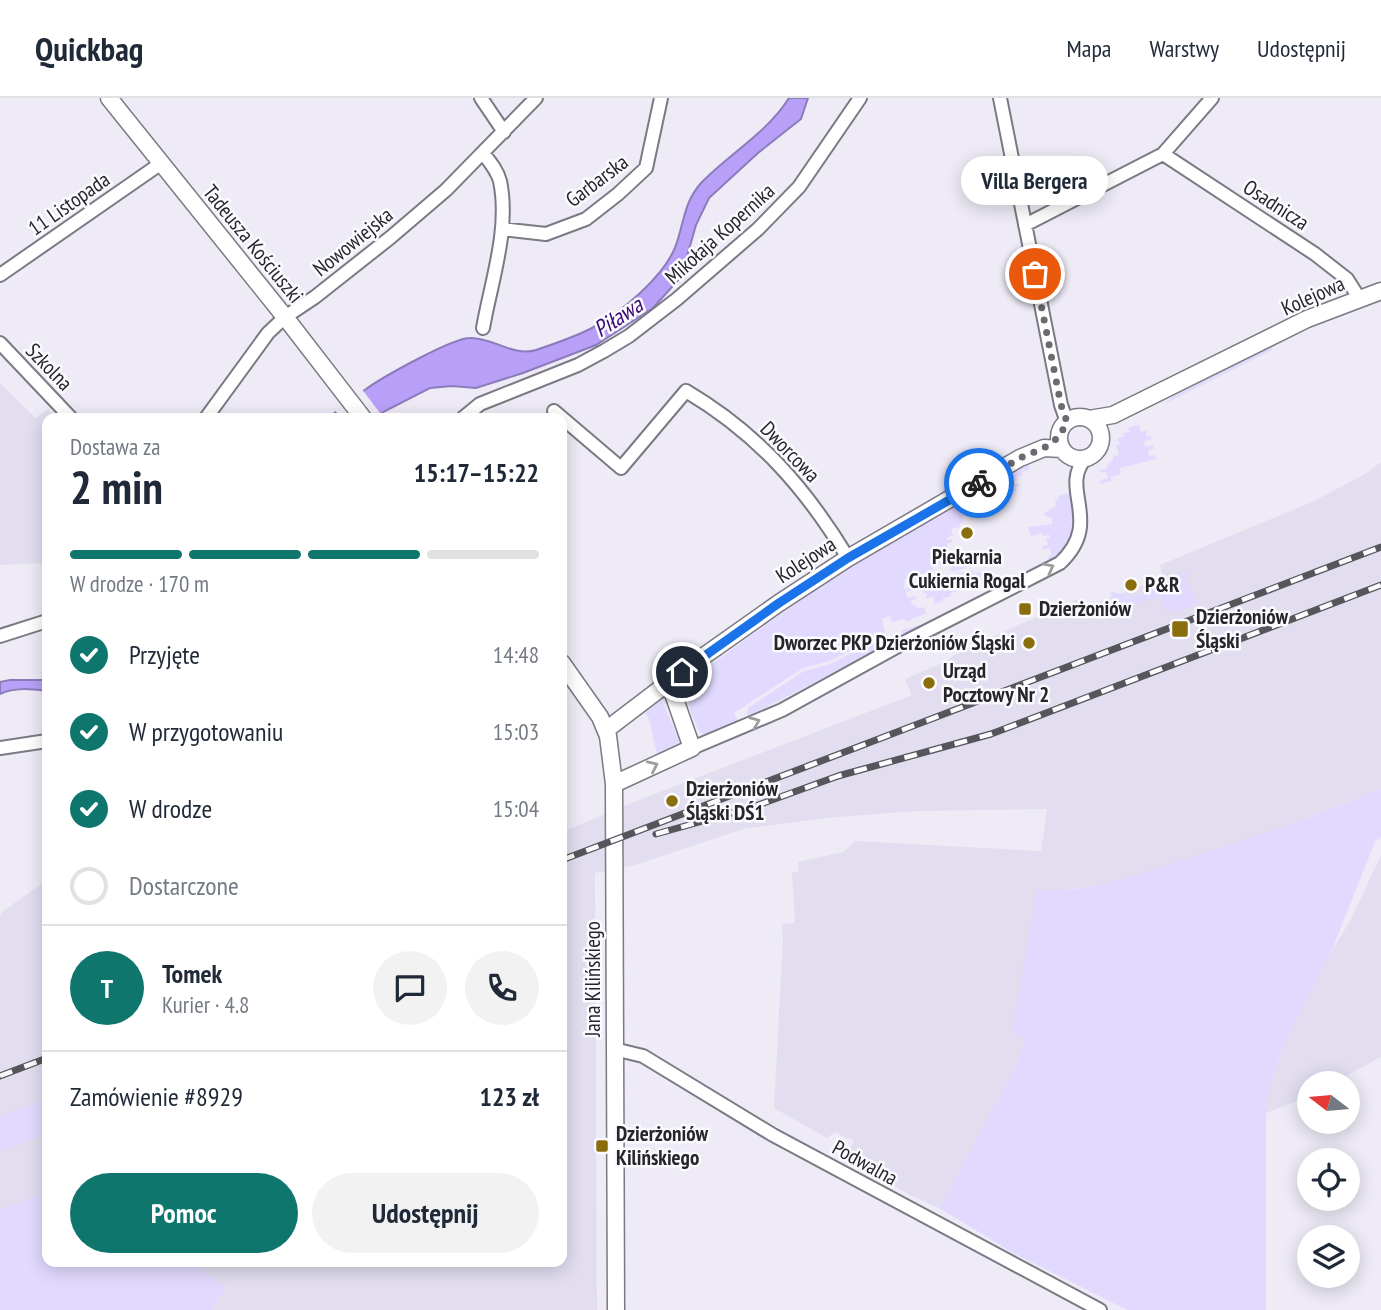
<!DOCTYPE html>
<html lang="pl">
<head>
<meta charset="utf-8">
<style>
	:root { --surface:#fff; --page:#f2f2f3; --text:#1f2937; --muted:#747a83; --line:#e0e1e3; --accent:#0f766e }
	body { margin:0; font-family:"PT Sans Narrow",sans-serif; background:var(--page); color:var(--text); height:100vh; display:flex; flex-direction:column; font-size:26px; white-space:nowrap }
	* { box-sizing:border-box; margin:0 }
	p { font-size:23px; color:var(--muted) }
	.icon { flex:none; width:38px; height:38px; fill:none; stroke:currentColor; stroke-width:2; stroke-linecap:round; stroke-linejoin:round }
	.map { position:relative; flex:1; overflow:hidden }
	.details { position:absolute; left:42px; top:315px; width:525px; height:854px; display:flex; flex-direction:column; background:var(--surface); border-radius:14px; box-shadow:0 4px 18px #0003 }
	.details>* { flex:none }
	.needle { width:46px; rotate:286deg }
	.controls { position:absolute; left:1297px; top:973px; display:grid; gap:14px }
	.controls a { display:grid; place-items:center; width:63px; height:63px; border-radius:50%; background:var(--surface); box-shadow:0 4px 18px #0003; font-size:35px }
	.pin { position:absolute; display:grid; place-items:center; width:60px; height:60px; color:#fff; margin:-30px; border:4px solid #fff; border-radius:50%; box-shadow:0 2px 7px #0007 }
	.courier { position:absolute; display:grid; place-items:center; width:70px; height:70px; margin:-35px; border:5px solid #1a73e8; border-radius:50%; background:#fff; color:#222; box-shadow:0 2px 9px #0007 }
	.bubble { position:absolute; height:49px; border-radius:24px; background:var(--surface); box-shadow:0 4px 18px #0003; font-size:23px; font-weight:800; line-height:49px; text-align:center }
	.headline em { font-style:normal; font-weight:800 }
	.headline div { display:flex; flex-direction:column-reverse }
	.headline { display:flex; align-items:center; justify-content:space-between; height:119px; padding:0 28px }
	h1 { font-size:46px; font-weight:800; line-height:52px }
	.bar { display:grid; grid-template-columns:repeat(4,1fr); gap:10px 7px; align-content:center; height:84px; padding:0 28px }
	.bar i { height:9px; border-radius:5px; background:var(--line) }
	.bar .current { background:var(--accent) }
	.bar p { grid-column:span 4 }
	.line { display:flex; align-items:center; gap:18px; padding:0 28px; border-top:2px solid var(--line) }
	.line div { flex:1 }
	.round { display:grid; place-items:center; flex:none; width:74px; height:74px; border-radius:37px; background:var(--page) }
	ol { padding:0 28px; list-style:none }
	li { display:flex; align-items:center; gap:21px; height:77px }
	li p { margin-inline-start:auto }
	li .icon { padding:7px; border-radius:50%; background:var(--accent); color:#fff; stroke-width:4 }
	li:last-child { color:var(--muted) }
	li i { width:38px; height:38px; border:4px solid var(--line); border-radius:50% }
	.button { display:flex; gap:14px; margin-top:auto; padding:14px 28px }
	.button a { flex:1; height:80px; border-radius:42px; background:var(--accent); color:#fff; font-size:28px; font-weight:800; line-height:80px; text-align:center }
	.button a+a { background:var(--page); color:var(--text) }
	header { display:flex; align-items:center; gap:42px; box-sizing:border-box; height:98px; padding:0 35px; background:var(--surface); border-bottom:2px solid var(--line) }
	header strong { font-size:33px }
	nav { display:flex; gap:38px; margin-inline-start:auto; font-size:24px }
	.map>svg:first-child { display:block }
	.built { fill:#e2def0 }
	.green { fill:#e2dafe }
	.water { fill:#b8a0f8; stroke:#8c7bba; stroke-width:2 }
	.pier { fill:#eeebf7 }
	.lines { fill:none; stroke-linecap:round; stroke-linejoin:round }
	.minor-casing { stroke:#7b7983; stroke-width:16 }
	.tertiary-casing { stroke:#7b7983; stroke-width:19 }
	.minor { stroke:#fff; stroke-width:12 }
	.tertiary { stroke:#fff; stroke-width:16 }
	.rail-casing { stroke:#56555b; stroke-width:7 }
	.rail { stroke:#fbfafe; stroke-width:4.5; stroke-dasharray:13; stroke-linecap:butt }
	.oneway { stroke:#9d9d9f }
	.done { stroke:#6c6a71; stroke-width:7; stroke-dasharray:0 12.6 }
	.route { stroke:#1a73e8; stroke-width:9 }
	.poi-dot { fill:#8a6d0d; stroke:#fbfafe; stroke-width:2.5 }
	.labels { text-anchor:middle; stroke-width:5; stroke-linejoin:round; paint-order:stroke }
	.street-label { font-size:21px; fill:#262529; stroke:#fbfafe }
	.poi-label { font-size:21px; font-weight:bold; fill:#262529; stroke:#fbfafe; text-anchor:start }
	.water-label { font-size:23px; font-style:italic; fill:#3b0973; stroke:#fbfafe }
</style>
</head>
<body>
<header>
<strong>Quickbag</strong>
<nav><a>Mapa</a><a>Warstwy</a><a>Udostępnij</a></nav>
</header>
<div class="map">
<svg width="1381" height="1212" viewBox="0 0 1381 1212">
	<rect width="100%" height="100%" fill="#eeebf7"/>
	<!-- built -->
	<path class="built" d="M0,285L36,320L48,311L57,320H47V465L0,467Z
		M1381,364V691L1258,738L1110,786L1057,793L1037,792L1026,943L1012,975L939,1110L910,1097L845,1059L854,1043L850,1040L848,1041L835,1034L827,1040L774,1010L783,841L782,826L795,825L792,774H798V764L843,754L855,743L1041,753L1047,711L917,713L825,720L743,731L635,767L595,775L597,1212H212L226,1189L190,1164H562V734L644,700L912,597L905,581L942,565L963,552L1077,501L1081,510L1163,480L1160,467L1312,404L1365,376Z
		M1381,757V959L1333,985H1309V998L1264,1016L1266,1002L1282,951L1331,854L1350,823Z
		M47,782V1102L0,1118V818L2,814Z"/>
	<!-- green -->
	<path class="green" d="M1272,248V252L1164,306L1172,299Z
		M1136,327L1140,328V334L1147,332L1146,339L1151,338V341L1144,344L1145,349L1153,347V351L1148,353L1149,358L1155,357L1156,361L1120,370L1121,376L1111,379V383L1100,386V383L1108,380L1106,374L1101,375L1100,372L1107,371V367L1113,362V358L1119,357L1116,347L1120,346L1117,340L1124,339L1123,335L1129,334L1128,330Z
		M1029,363V372L1022,374V378L1016,379L1017,382L1010,384L1011,387L1018,385L1019,388L1015,389L1016,393L1013,394V397L973,409V412L963,418V424L959,426L960,429L951,431L953,437L946,440L947,442L952,441V444L947,446L948,449L940,451L942,457L934,460L936,465L932,467L933,473L905,481L904,491L911,489L912,492L906,494L907,500L915,498L916,501L911,503V505L918,510L924,509L926,515L906,524L905,521L892,524L890,518L882,521L885,536L830,563L803,570L734,615L738,623L706,638C698,635 697,628 693,620C682,595 695,581 713,565L834,478Z
		M1071,394C1076,422 1074,445 1049,463L1048,458L1051,456L1050,450L1043,452L1042,449L1048,447L1046,441L1050,440V437L1043,438L1042,435L1031,438L1028,429L1052,426V420L1045,418L1044,415L1056,408L1055,402L1059,401L1058,398Z
		M980,457L981,460L974,462L975,467L952,474L950,468H940L938,462L950,458L951,461L960,459L961,462Z
		M1199,471L1185,478L1189,488L1188,489L1191,491L1198,506L1177,514L1166,513L1159,499L1108,515L1107,512L1111,511L1108,506L1113,504L1110,495L1116,493L1117,496L1124,495L1126,500L1153,492L1152,489L1148,490L1147,485Z
		M973,472L974,475L980,474L981,480L975,481V485L964,488V491L951,495V498L943,500V503L934,506V499L926,501L927,495H923L922,490L924,489V486L917,487V484Z
		M929,525L747,619L748,610L804,573L830,566L878,542L902,536L901,532Z
		M658,603H662L681,646V649L658,660L649,621L645,615Z
		M1381,691V739L1375,744L1331,854L1282,951L1266,1002V1212H1127L1013,1155L939,1110L1012,975L1026,943L1012,933L1037,792C1090,795 1130,779 1178,763C1247,742 1314,718 1381,691Z
		M47,1000V1036L0,1054V1018Z
		M47,1094V1164H193L226,1189L212,1212H0V1111Z"/>
	<!-- water -->
	<path class="water" d="M789,0H808L801,21L758,55L709,100L696,127L681,179L653,210L596,247L523,275L476,290L452,288L430,290L385,313L375,320H328C340,311 353,300 366,291C383,279 452,240 470,240C492,239 513,259 536,252C554,246 574,239 590,231C620,216 665,178 676,147C684,125 684,103 702,84C730,55 767,35 789,0Z
		M10,582H47V593C31,591 15,589 0,596V584Z"/>
	<!-- pier -->
	<path class="pier" d="M361,290L383,319L381,320H341L334,311Z"/>
	<g class="lines">
		<!-- minor casing -->
		<g class="minor-casing">
			<path id="minor" d="M481,0L504,34
				M1000,0L1061,307L1067,324
				M1163,56L1212,0
				M1025,127L1163,56L1315,156L1347,181L1359,200
				M502,131L546,136L586,121L618,96L646,70L661,0
				M0,177L160,66
				M483,230C491,184 510,131 500,83C497,72 490,64 483,55
				M0,245L71,320
				M554,313L621,370L686,293C757,335 805,389 848,460
				M206,320L268,235L285,219L315,199L391,139L446,92L536,0
				M463,320L480,306L578,267L604,253L629,238L677,201L758,131L799,89L860,0
				M0,538L47,523
				M0,650L47,643
				M692,650L782,612L909,542L1060,465C1104,424 1059,391 1085,361
				M614,951L643,958L773,1037L1100,1212"/>
		</g>
		<!-- tertiary casing -->
		<g class="tertiary-casing">
			<path id="tertiary" d="M109,0L285,219L363,320
				M1059 340a21 21 0 1 1 42 0a21 21 0 1 1-42 0Z
				M1089,321L1113,317L1307,221L1381,193
				M562,565L600,619L608,638L614,686L616,1212
				M606,632L694,565L779,505L848,460L1020,360L1044,350L1062,351
				M614,686L692,650L669,584"/>
		</g>
		<!-- minor -->
		<use href="#minor" class="minor"/>
		<!-- tertiary -->
		<use href="#tertiary" class="tertiary"/>
		<!-- rail casing -->
		<g class="rail-casing">
			<path id="rail" d="M656,736L750,710L838,678L991,636L1381,487
				M562,762L1381,449
				M0,978L47,960"/>
		</g>
		<!-- rail -->
		<use href="#rail" class="rail"/>
	</g>
	<!-- one-way arrows -->
	<defs><path id="oneway-chevron" d="M-2-3.5L2.5 0L-2 3.5" fill="none" stroke-width="1.6" stroke-linecap="round" stroke-linejoin="round" transform="scale(1.75)"/></defs>
	<g class="oneway">
		<use href="#oneway-chevron" transform="translate(1049 470) rotate(-28)"/>
		<use href="#oneway-chevron" transform="translate(755 624) rotate(-22)"/>
		<use href="#oneway-chevron" transform="translate(653 668) rotate(-25)"/>
	</g>
	<g class="lines">
		<!-- done -->
		<path class="done" d="M979,385L1020,360L1044,350L1059,339L1067,324L1061,307L1035,176"/>
		<!-- route -->
		<path class="route" d="M682,574L779,505L848,460L979,385"/>
	</g>
	<!-- markers -->
	<g class="poi-dot">
		<circle cx="967" cy="435" r="7"/>
		<circle cx="1131" cy="487" r="7"/>
		<rect x="1018" y="504" width="14" height="14" rx="3.5"/>
		<rect x="1171" y="522" width="18" height="18" rx="3.5"/>
		<circle cx="1029" cy="545" r="7"/>
		<circle cx="929" cy="585" r="7"/>
		<circle cx="672" cy="703" r="7"/>
		<rect x="595" y="1041" width="14" height="14" rx="3.5"/>
	</g>
	<g class="labels">
		<!-- street labels -->
		<g class="street-label">
			<text transform="translate(597 83) rotate(-37)" y="7">Garbarska</text>
			<text transform="translate(69 106) rotate(-35)" y="7">11 Listopada</text>
			<text transform="translate(1276 107) rotate(33)" y="7">Osadnicza</text>
			<text transform="translate(720 136) rotate(-42)" y="7">Mikołaja Kopernika</text>
			<text transform="translate(353 144) rotate(-39)" y="7">Nowowiejska</text>
			<text transform="translate(253 146) rotate(51)" y="7">Tadeusza Kościuszki</text>
			<text transform="translate(1313 198) rotate(-24)" y="7">Kolejowa</text>
			<text transform="translate(49 269) rotate(46)" y="7">Szkolna</text>
			<text transform="translate(790 354) rotate(46)" y="7">Dworcowa</text>
			<text transform="translate(806 462) rotate(-33)" y="7">Kolejowa</text>
			<text transform="translate(593 881) rotate(-90)" y="7">Jana Kilińskiego</text>
			<text transform="translate(865 1065) rotate(29)" y="7">Podwalna</text>
		</g>
		<!-- poi labels -->
		<g class="poi-label">
			<text x="967" y="466" text-anchor="middle">Piekarnia<tspan x="967" dy="24">Cukiernia Rogal</tspan></text>
			<text x="1145" y="494">P&amp;R</text>
			<text x="1039" y="518">Dzierżoniów</text>
			<text x="1196" y="526">Dzierżoniów<tspan x="1196" dy="24">Śląski</tspan></text>
			<text x="1015" y="552" text-anchor="end">Dworzec PKP Dzierżoniów Śląski</text>
			<text x="943" y="580">Urząd<tspan x="943" dy="24">Pocztowy Nr 2</tspan></text>
			<text x="686" y="698">Dzierżoniów<tspan x="686" dy="24">Śląski DŚ1</tspan></text>
			<text x="616" y="1043">Dzierżoniów<tspan x="616" dy="24">Kilińskiego</tspan></text>
		</g>
		<!-- water labels -->
		<g class="water-label">
			<text transform="translate(618 219) rotate(-33)" y="8">Piława</text>
		</g>
	</g>
</svg>
<div class="controls">
<a><svg class="needle" viewBox="-14 -14 28 28"><path d="M0-13l5 13h-10z" fill="#e53935"/><path d="M0 13l5-13h-10z" fill="#747a83"/></svg></a>
<a><svg class="icon" aria-label="locate" viewBox="0 0 24 24"><circle cx="12" cy="12" r="6"/><path d="M12 2v4M12 18v4M2 12h4M18 12h4"/></svg></a>
<a><svg class="icon" aria-label="layers" viewBox="0 0 24 24"><path d="M12 4l9 5-9 5-9-5zM3 14l9 5 9-5"/></svg></a>
</div>
<div class="pin" style="left:1035px;top:176px;background:#ea580c"><svg class="icon" aria-label="bag" viewBox="0 0 24 24"><path d="M5 8h14l-1 12H6zM9 8a3 3 0 0 1 6 0"/></svg></div>
<div class="pin" style="left:682px;top:574px;background:#1f2937"><svg class="icon" aria-label="home" viewBox="0 0 24 24"><path d="M3 11l9-7 9 7M6 9v11h12V9"/></svg></div>
<div class="courier" style="left:979px;top:385px"><svg class="icon" aria-label="bike" viewBox="0 0 24 24"><circle cx="6" cy="16" r="4"/><circle cx="18" cy="16" r="4"/><path d="M6 16l4-8h5l3 8M10 8l3 8H6M13 5h3"/></svg></div>
<div class="bubble" style="left:961px;top:58px;width:147px">Villa Bergera</div>
<section class="details">
<div class="headline"><div><h1>2 min</h1><p>Dostawa za</p></div><em>15:17–15:22</em></div>
<div class="bar"><i class="current"></i><i class="current"></i><i class="current"></i><i></i><p>W drodze · 170 m</p></div>
<ol>
<li><svg class="icon" aria-label="check" viewBox="0 0 24 24"><path d="M5 12l5 5 9-10"/></svg>Przyjęte<p>14:48</p></li>
<li><svg class="icon" aria-label="check" viewBox="0 0 24 24"><path d="M5 12l5 5 9-10"/></svg>W przygotowaniu<p>15:03</p></li>
<li><svg class="icon" aria-label="check" viewBox="0 0 24 24"><path d="M5 12l5 5 9-10"/></svg>W drodze<p>15:04</p></li>
<li><i></i>Dostarczone</li>
</ol>
<div class="line" style="height:126px"><b class="round" style="background:var(--accent);color:#fff">T</b><div><b>Tomek</b><p>Kurier · 4.8</p></div><a class="round"><svg class="icon" aria-label="chat" viewBox="0 0 24 24"><path d="M4 5h16v11H9l-5 4z"/></svg></a><a class="round"><svg class="icon" aria-label="phone" viewBox="0 0 24 24"><path d="M5 4h4l2 5-3 2q2 4 5 5l2-3 5 2v4C11 20 4 13 5 4z"/></svg></a></div>
<div class="line" style="height:91px"><div>Zamówienie #8929</div><b>123 zł</b></div>
<div class="button"><a>Pomoc</a><a>Udostępnij</a></div>
</section>
</div>
</body>
</html>
